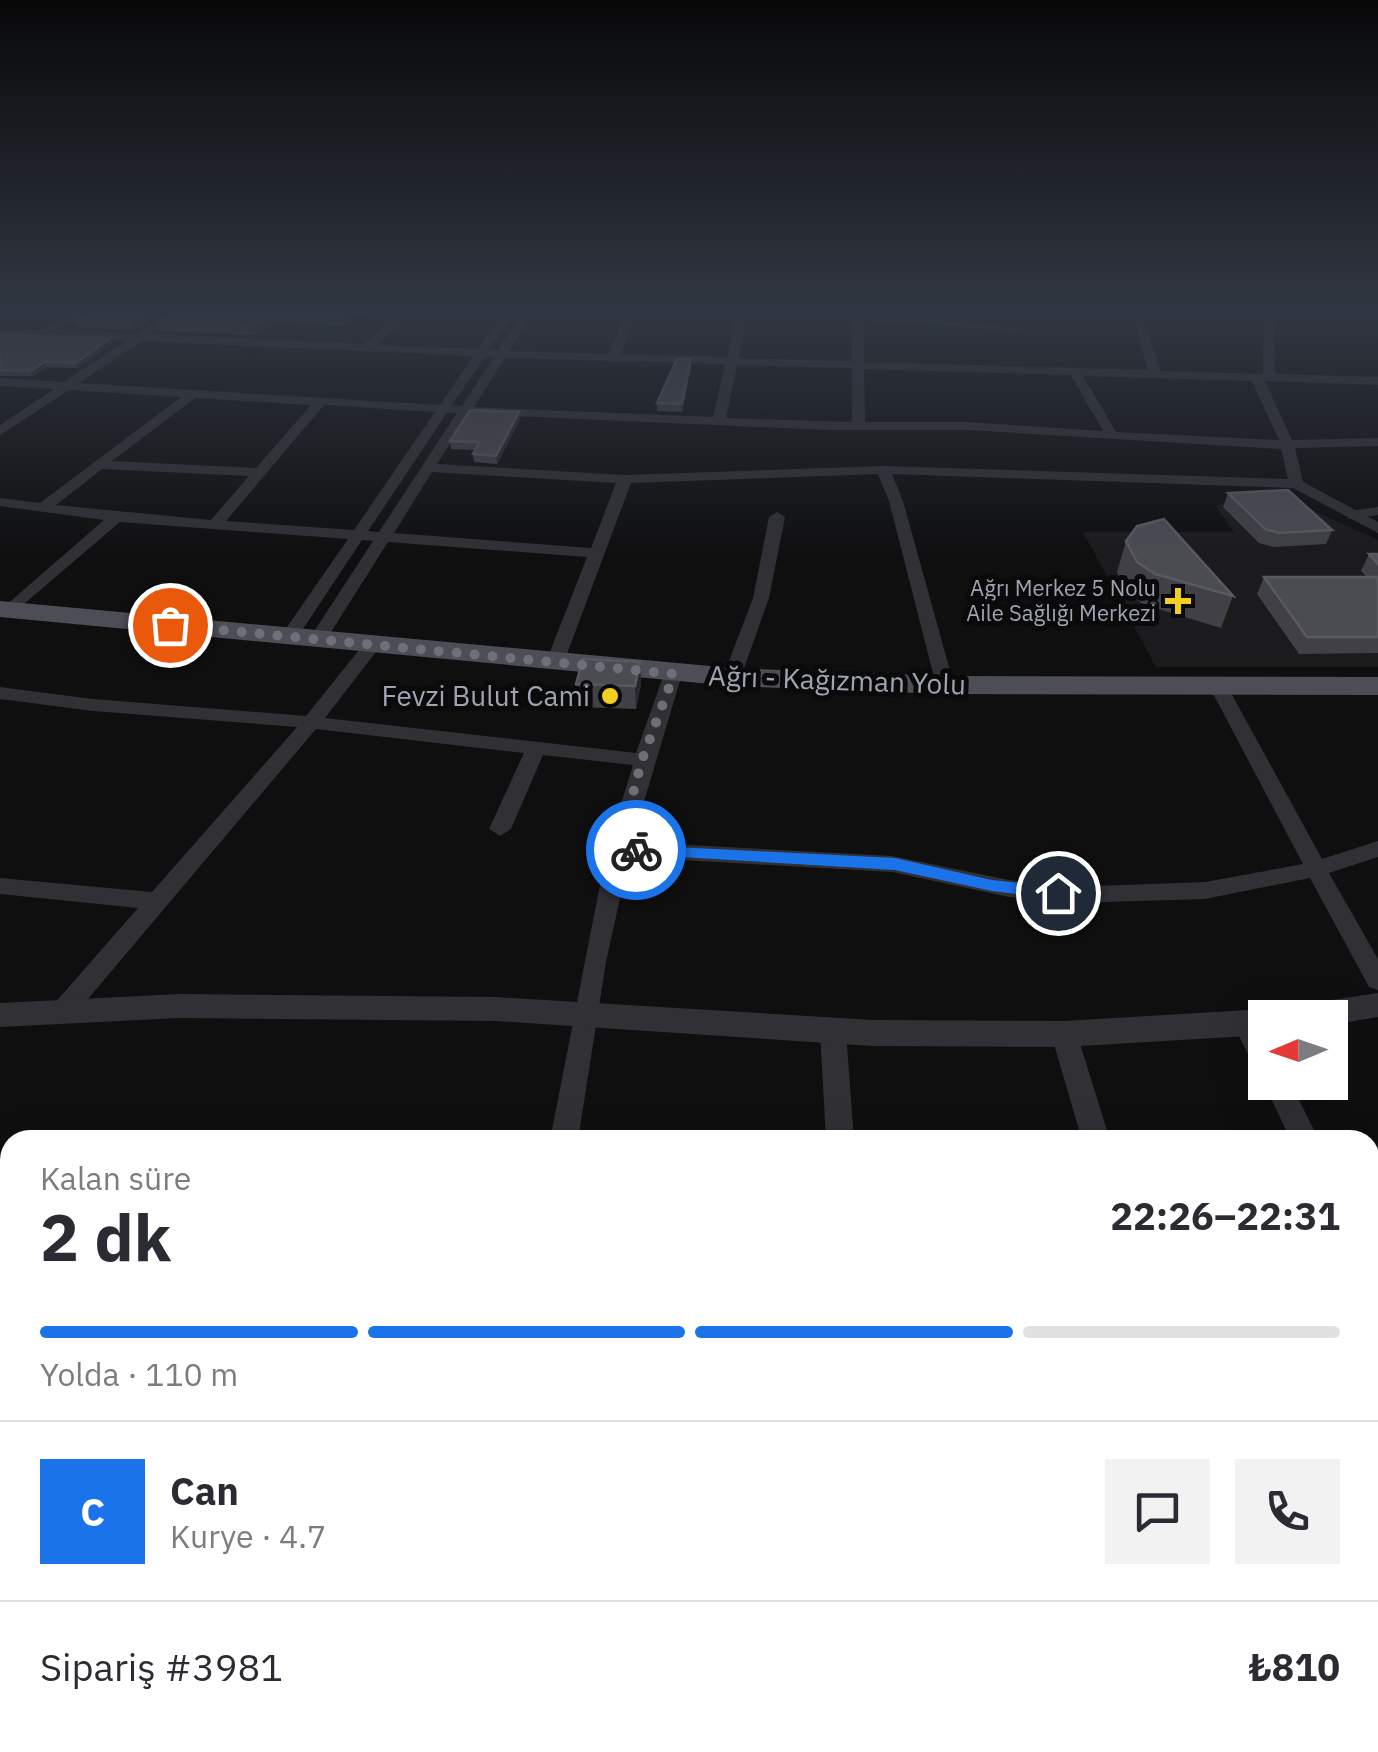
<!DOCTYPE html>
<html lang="tr">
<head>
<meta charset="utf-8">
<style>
	:root { --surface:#fff; --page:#f2f2f3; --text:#2b2b33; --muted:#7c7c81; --line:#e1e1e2; --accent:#1a73e8 }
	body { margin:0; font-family:"IBM Plex Sans",sans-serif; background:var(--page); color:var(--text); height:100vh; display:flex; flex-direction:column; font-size:38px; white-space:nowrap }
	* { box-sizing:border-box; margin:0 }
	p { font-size:32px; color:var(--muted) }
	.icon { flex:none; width:55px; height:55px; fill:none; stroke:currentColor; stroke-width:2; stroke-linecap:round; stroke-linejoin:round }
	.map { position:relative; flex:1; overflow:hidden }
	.side { position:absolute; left:0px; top:1130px; width:1380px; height:622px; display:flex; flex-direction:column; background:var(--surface); border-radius:30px 30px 0 0; box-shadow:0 10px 40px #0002 }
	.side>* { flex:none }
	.needle { width:65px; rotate:268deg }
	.buttons { position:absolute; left:1248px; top:1000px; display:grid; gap:20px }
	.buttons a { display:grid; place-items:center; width:100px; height:100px; border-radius:0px; background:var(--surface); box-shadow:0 10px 40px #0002; font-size:50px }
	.pin { position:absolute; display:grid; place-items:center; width:85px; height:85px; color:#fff; margin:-42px; border:5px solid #fff; border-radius:50%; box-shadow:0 2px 10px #0007 }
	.courier { position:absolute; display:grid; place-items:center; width:100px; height:100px; margin:-50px; border:8px solid #1a73e8; border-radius:50%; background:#fff; color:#222; box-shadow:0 2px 12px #0007 }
	.headline em { font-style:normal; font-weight:700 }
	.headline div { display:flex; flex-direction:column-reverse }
	.headline { display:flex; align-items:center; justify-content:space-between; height:170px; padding:0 40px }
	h1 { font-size:65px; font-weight:700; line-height:75px }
	.bar { display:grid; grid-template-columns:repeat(4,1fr); gap:15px 10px; align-content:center; height:120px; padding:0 40px }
	.bar i { height:12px; border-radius:8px; background:var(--line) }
	.bar .on { background:var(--accent) }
	.bar p { grid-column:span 4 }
	.line { display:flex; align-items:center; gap:25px; padding:0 40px; border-top:2px solid var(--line) }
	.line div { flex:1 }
	.round { display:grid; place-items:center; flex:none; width:105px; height:105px; border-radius:0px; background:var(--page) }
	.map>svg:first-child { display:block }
	.built { fill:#1b1b1d }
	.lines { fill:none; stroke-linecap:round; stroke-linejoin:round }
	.service { stroke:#303035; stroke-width:8 }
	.minor { fill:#303035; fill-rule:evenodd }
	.tertiary { fill:#303035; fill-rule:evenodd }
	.primary { fill:#4c4d55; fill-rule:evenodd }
	.wall { fill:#404046 }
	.shaded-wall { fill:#28282c }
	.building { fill:#4b4b52; stroke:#585961; stroke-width:2.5 }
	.route { fill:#1a73e8 }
	.done { stroke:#6d6f79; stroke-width:10; stroke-dasharray:0 18 }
	.poi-dot { fill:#f4ce23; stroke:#0a0a0b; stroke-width:4 }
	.labels { text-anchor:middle; stroke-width:10; stroke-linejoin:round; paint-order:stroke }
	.far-poi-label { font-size:22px; fill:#a0a3b2; stroke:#0a0a0b; text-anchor:end }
	.street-label { font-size:28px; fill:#a0a3b2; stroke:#0a0a0b }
	.poi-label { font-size:28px; fill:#a0a3b2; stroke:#0a0a0b; text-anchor:end }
</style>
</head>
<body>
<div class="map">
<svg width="1378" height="1752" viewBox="0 0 1378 1752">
	<rect width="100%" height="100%" fill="#0f0f10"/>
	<!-- built -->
	<path class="built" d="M1288,499L1378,540V667H1156L1083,532H1234L1215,505Z"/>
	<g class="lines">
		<!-- service -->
		<path class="service" d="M1351,515L1378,511"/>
		<!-- minor -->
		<path class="minor" d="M79,308H92L57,330L136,334L174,308H187L150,334L364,344L404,308H416L377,345L478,349L506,308H517L489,350H498L525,308H536L509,351L609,354L627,308H637L621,354L727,357L738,308H748L738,358L852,361V308H862V313L1023,328L1017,331L863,320L864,362L1148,370L1130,308H1140L1161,371L1263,374L1264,308H1274L1275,374L1378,377V385L1265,381L1292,440L1378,438V446L1295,448L1303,482L1378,522V533L1293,488L892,474L903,501L954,685L945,691L936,685L889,501L878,474L631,483L564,662L555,667L546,662L587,557L388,542L324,643H312L309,639L373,541L362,540L295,641L289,642L280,637L348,539L120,522L11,615L5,614V606L104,520L0,506V498L40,503L181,397L69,390L0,435V425L54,389L0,386V378L64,382L127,340L0,334V328L42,330ZM141,341L473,356L440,405L79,383ZM485,357H494L462,406L452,405ZM505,358L725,364L713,417L474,407ZM737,365L852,368V422L726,418ZM864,369L1071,375L1103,431L967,422H865ZM1083,376L1252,381L1279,440L1116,432ZM195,398L311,405L256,468L112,461ZM324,405L435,412L354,530L226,521ZM447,413H457L379,532L368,531ZM469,414L828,430H967L1281,449L1288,479L883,466L625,475L437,464ZM102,469L249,476L211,520L56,505ZM432,472L616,483L591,548L394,533Z
			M777,512L785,517L769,598L741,677L738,681H726L723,677L753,598L769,517Z
			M373,639L382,644L325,718L636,753L664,674L673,669L679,670L682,674L632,842L892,856L1009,880L1070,887L1205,882L1303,864L1209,686L1211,682H1225L1322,859L1378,841V857L1329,873L1378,959V990L1369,987L1310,878L1205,899L1070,903L1009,897L892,872L629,857L606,962L578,1140H550L607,849L633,765L543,755L511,829L500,836L489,829L524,753L316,729L71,1019L62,1022L53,1019L49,1012L53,1005L138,908L0,894V878L152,892L297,727L93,711L0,699V687L93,699L306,716L367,640Z
			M1246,1014L1255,1017L1265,1036V1073L1256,1070L1233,1024L1237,1017Z
			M833,1021L842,1024L846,1031L854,1140H826L820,1031L824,1024Z
			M1064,1024L1073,1027L1077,1034L1110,1140H1082L1051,1034L1055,1027Z
			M1265,1077V1082H1290L1319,1140H1291L1263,1082Z
			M1370,1253L1378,1256V1299L1370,1296Z
			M857,1742H897V1752H857Z
			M1260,1742H1300L1303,1752H1263Z"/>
		<!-- tertiary -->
		<path class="tertiary" d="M1378,993V1017L1330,1025V1018H1265V1035L1064,1047L873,1046L495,1021L179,1018L0,1027V1003L179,994L495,997L873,1020L1064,1021L1265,1009L1277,1016L1281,1009L1292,1006Z"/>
		<!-- primary -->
		<path class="primary" d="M0,601L732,668L945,676L1378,677V695L945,694L732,686L0,617Z"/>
	</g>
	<!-- wall -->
	<path class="wall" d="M167,308L135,330L77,327L74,319Z
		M179,308H393L381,318L353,317L342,326L275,322L255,335L161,331L158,323Z
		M0,334L112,343L78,368L47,367L32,376H0Z
		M691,367L682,412L657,411V403Z
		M519,412L520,420L497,464L474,462L473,454L475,450L451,449L450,441Z
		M1228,493L1332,530L1326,544L1274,547L1259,543L1223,507Z
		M1126,541L1233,596L1221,628L1145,605L1127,594L1117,572Z
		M1369,554H1378V653L1299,654L1257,594L1264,577H1367L1361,571Z
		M640,662L641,684L636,709L578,707L576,684Z"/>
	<!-- shaded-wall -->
	<path class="shaded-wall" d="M153,308H167L135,330L132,322Z
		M382,308H393L381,318L380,310Z
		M351,309L353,317L342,326L340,318Z
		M273,314L275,322L255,335L253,327Z
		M110,338L112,343L78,368L76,363Z
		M691,359V367L682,412V404Z
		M45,362L47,367L32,376L30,371Z
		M519,412L520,420L497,464L496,456Z
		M640,662L641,684L636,709L635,686Z"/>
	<!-- building -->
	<path class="building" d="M107,308H153L132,322L74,319Z
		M179,308H382L380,310L351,309L340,318L273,314L253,327L158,323Z
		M0,334L110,338L76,363L45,362L30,371L0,370Z
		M677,359H691L682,404L657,403Z
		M470,410L519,412L496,456L473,454L479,442L450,441Z
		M1288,490L1332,530L1279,533L1265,529L1228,493Z
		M1164,519L1233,596L1155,574L1137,562L1126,541L1137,526Z
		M1369,554H1378V564Z
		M1264,577H1378V637H1307Z
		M583,659L640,662L635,686L576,684Z"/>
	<!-- sky -->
	<linearGradient id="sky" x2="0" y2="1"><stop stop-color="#080809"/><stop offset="0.56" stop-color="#313742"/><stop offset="1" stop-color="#313742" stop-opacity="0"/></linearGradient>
	<rect width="1378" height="554" fill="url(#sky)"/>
	<!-- route -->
	<path class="route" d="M636,845L895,858L992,880L1058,887L1066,893L1058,899L992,891L895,870L630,854L628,850Z"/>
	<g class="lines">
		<!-- done -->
		<path class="done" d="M170,625L674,674L642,760L618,849L636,850"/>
	</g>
	<!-- markers -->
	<g class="poi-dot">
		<path d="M1173 586h10v10h10v10h-10v10h-10v-10h-10v-10h10z"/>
		<circle cx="610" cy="696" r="10"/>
	</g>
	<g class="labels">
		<!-- far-poi labels -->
		<g class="far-poi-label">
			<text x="1156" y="596">Ağrı Merkez 5 Nolu<tspan x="1156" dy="25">Aile Sağlığı Merkezi</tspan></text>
		</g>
		<!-- street labels -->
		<g class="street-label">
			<text transform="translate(837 680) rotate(2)" y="10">Ağrı - Kağızman Yolu</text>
		</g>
		<!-- poi labels -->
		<g class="poi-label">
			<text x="590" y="706">Fevzi Bulut Cami</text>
		</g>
	</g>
</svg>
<div class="buttons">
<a><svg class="needle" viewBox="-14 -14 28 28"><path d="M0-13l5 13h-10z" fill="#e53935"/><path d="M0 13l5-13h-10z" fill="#7c7c81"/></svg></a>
</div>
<div class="pin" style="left:170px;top:625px;background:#ea580c"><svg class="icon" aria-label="bag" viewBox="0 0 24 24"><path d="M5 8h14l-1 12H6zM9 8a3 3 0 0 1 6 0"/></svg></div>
<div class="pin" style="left:1058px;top:893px;background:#1f2937"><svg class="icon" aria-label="home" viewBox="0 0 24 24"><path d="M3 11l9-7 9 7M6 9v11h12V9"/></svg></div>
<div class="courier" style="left:636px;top:850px"><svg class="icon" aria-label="bike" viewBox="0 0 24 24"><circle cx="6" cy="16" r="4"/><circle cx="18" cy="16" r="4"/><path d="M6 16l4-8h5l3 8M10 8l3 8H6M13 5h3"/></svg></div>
<section class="side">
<div class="headline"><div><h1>2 dk</h1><p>Kalan süre</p></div><em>22:26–22:31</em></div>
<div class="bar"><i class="on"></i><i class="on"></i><i class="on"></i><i></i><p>Yolda · 110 m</p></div>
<div class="line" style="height:180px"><b class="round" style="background:var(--accent);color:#fff">C</b><div><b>Can</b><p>Kurye · 4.7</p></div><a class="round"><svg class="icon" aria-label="chat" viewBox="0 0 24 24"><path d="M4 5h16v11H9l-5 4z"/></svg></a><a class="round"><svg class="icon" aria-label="phone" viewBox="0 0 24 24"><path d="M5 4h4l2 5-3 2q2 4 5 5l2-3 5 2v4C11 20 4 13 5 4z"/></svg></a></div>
<div class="line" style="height:130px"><div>Sipariş #3981</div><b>₺810</b></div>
</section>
</div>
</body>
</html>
